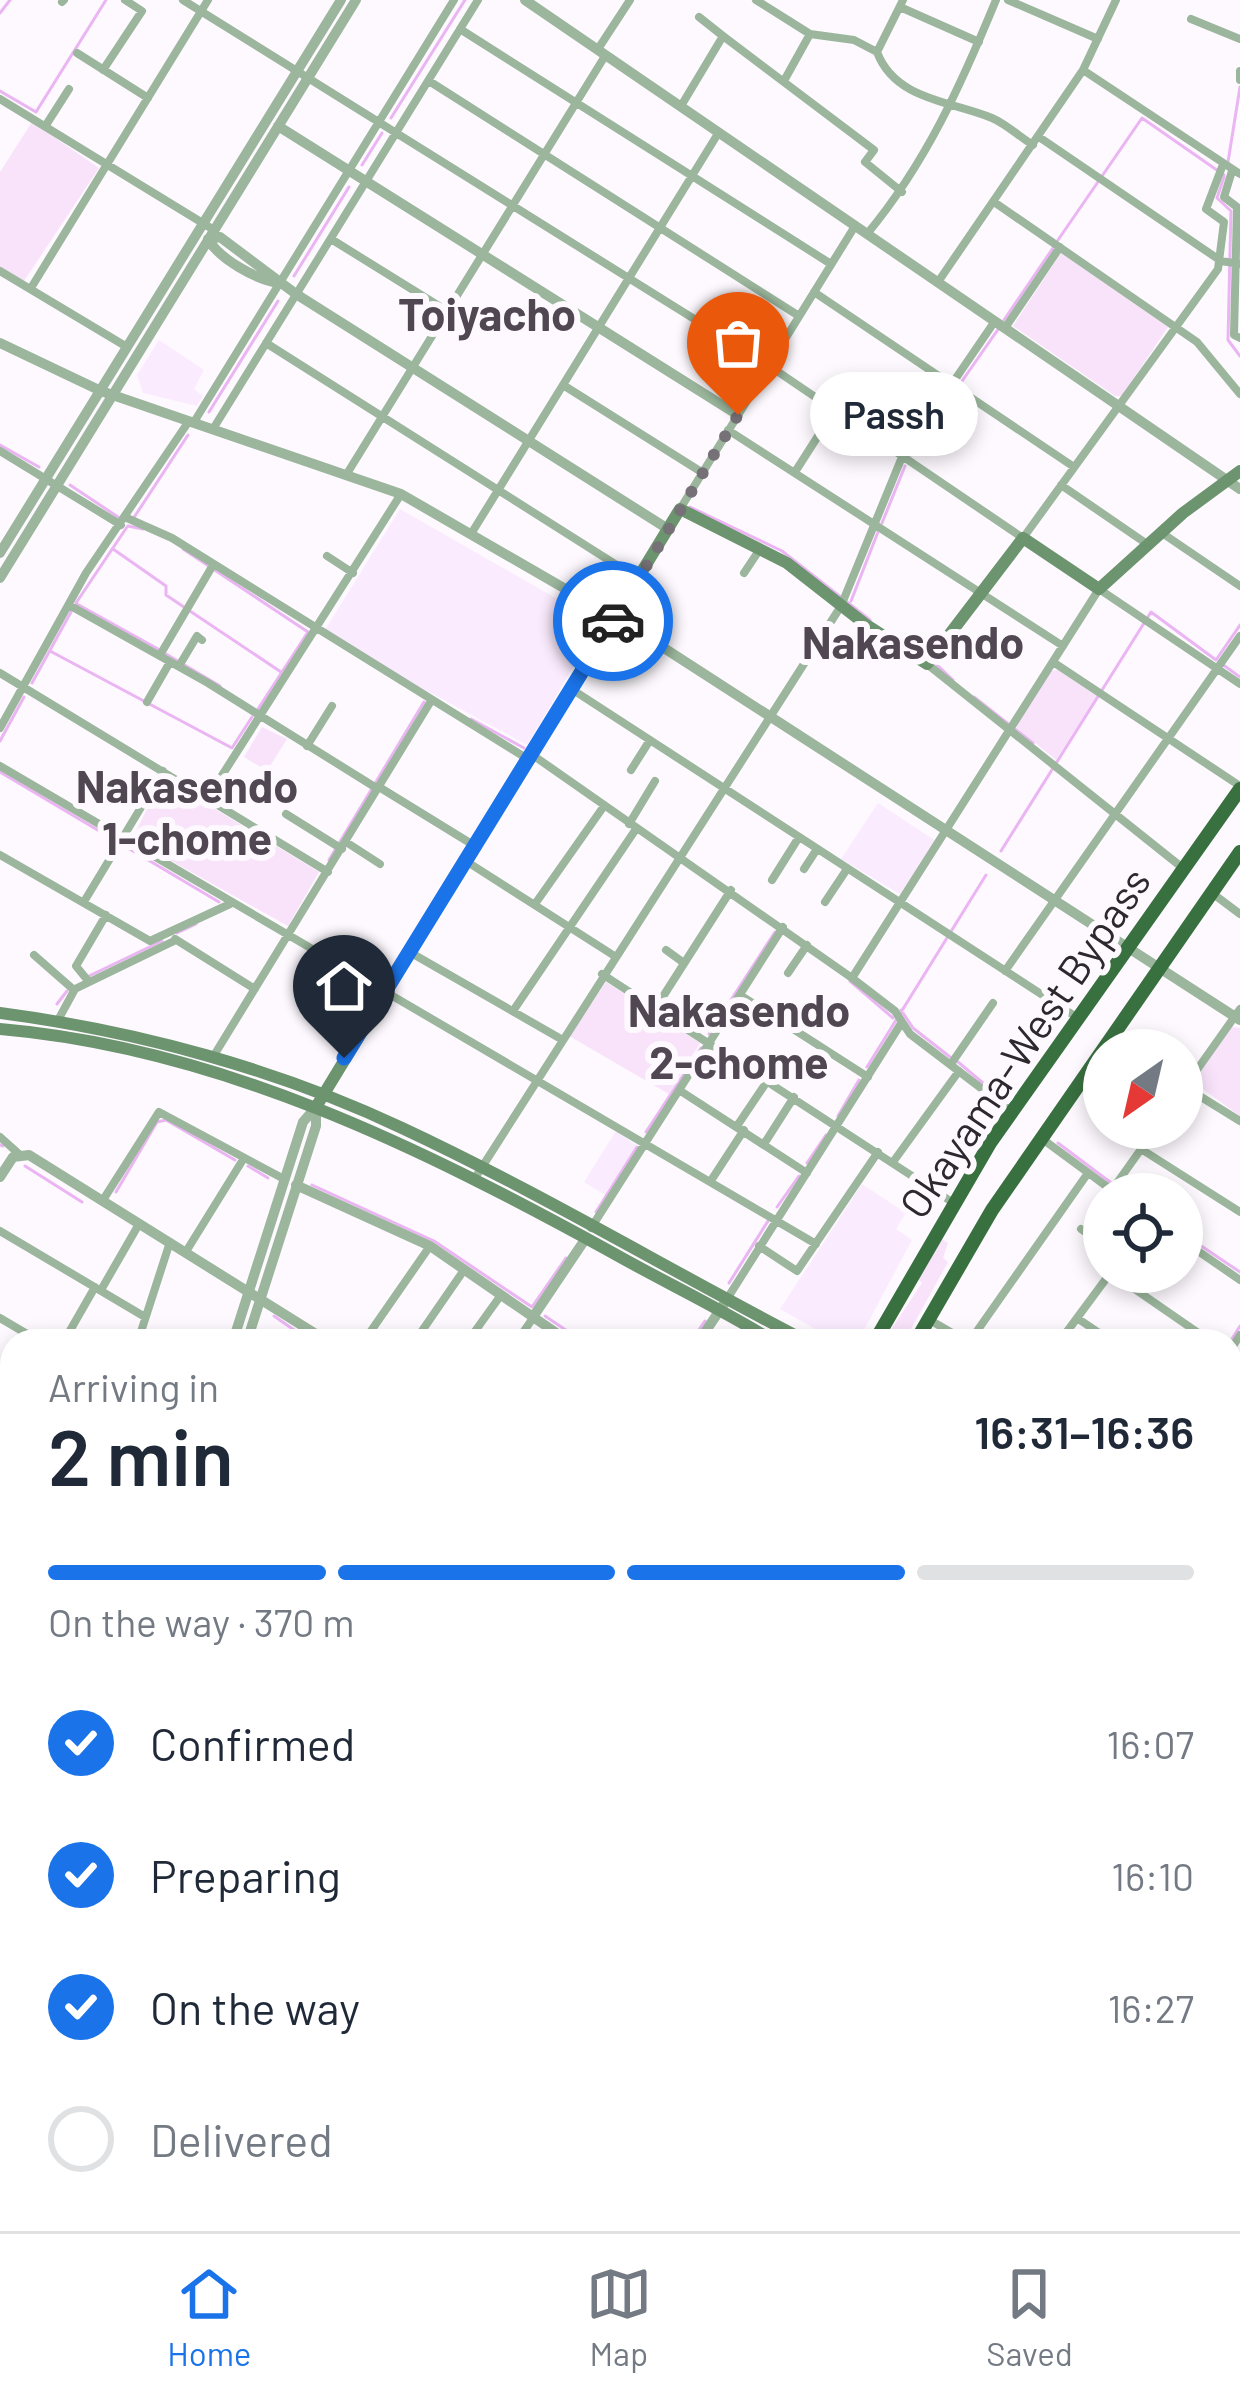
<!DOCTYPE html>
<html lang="en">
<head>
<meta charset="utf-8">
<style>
	:root { --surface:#fff; --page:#f2f2f3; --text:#1f2937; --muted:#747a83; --line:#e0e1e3; --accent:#1a73e8 }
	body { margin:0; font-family:Barlow,sans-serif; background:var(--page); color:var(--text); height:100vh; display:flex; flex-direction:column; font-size:45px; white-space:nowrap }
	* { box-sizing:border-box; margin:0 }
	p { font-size:39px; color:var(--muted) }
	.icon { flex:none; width:66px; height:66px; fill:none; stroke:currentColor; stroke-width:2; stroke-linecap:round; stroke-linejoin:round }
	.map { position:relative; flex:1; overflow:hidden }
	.panel { position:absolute; left:0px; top:1329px; width:1242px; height:903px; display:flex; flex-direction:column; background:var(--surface); border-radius:36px 36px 0 0; box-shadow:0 6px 18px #0003 }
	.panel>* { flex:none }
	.needle { width:78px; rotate:214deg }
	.buttons { position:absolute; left:1083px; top:1029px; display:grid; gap:24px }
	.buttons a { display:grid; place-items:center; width:120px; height:120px; border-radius:50%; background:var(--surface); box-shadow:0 6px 18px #0003; font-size:60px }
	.pin { position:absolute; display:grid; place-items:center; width:102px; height:102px; color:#fff; margin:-123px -51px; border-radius:50% 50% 50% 0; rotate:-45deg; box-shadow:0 0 12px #0007 }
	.pin .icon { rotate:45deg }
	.courier { position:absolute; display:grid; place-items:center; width:120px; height:120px; margin:-60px; border:9px solid #1a73e8; border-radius:50%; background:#fff; color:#222; box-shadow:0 3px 15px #0007 }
	.bubble { position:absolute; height:84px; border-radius:42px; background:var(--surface); box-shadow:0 6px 18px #0003; font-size:39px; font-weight:600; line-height:84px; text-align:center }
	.head em { font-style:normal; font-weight:600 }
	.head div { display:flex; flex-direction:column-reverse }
	.head { display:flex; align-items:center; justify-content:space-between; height:204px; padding:0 48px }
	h1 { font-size:78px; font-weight:600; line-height:90px }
	.bar { display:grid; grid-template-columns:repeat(4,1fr); gap:18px 12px; align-content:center; height:144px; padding:0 48px }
	.bar i { height:15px; border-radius:9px; background:var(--line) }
	.bar .current { background:var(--accent) }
	.bar p { grid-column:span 4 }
	ol { padding:0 48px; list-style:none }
	li { display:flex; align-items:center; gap:36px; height:132px }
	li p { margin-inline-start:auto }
	li .icon { padding:12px; border-radius:50%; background:var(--accent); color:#fff; stroke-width:4 }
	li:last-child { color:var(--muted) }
	li i { width:66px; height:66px; border:6px solid var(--line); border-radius:50% }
	.tab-bar { display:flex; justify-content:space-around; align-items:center; height:168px; border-top:3px solid var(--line); background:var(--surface); font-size:33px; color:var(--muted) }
	.tab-bar a { display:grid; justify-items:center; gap:6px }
	.tab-bar .current { color:var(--accent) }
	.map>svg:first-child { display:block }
	.built { fill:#fbebfe }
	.green { fill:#f8e3fb }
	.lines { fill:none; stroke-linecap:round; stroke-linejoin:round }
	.stream { stroke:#ebb5f4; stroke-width:3 }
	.minor { stroke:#9bb69c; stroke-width:8 }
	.tertiary { stroke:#9bb69c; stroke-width:10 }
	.secondary { stroke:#6c946f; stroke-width:12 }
	.trunk { stroke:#397040; stroke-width:14 }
	.rail-casing { stroke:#817d82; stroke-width:8 }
	.rail { stroke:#fdf9fe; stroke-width:3; stroke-dasharray:9; stroke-linecap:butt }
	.done { stroke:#757176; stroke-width:12; stroke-dasharray:0 21.6 }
	.route { stroke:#1a73e8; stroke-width:15 }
	.labels { text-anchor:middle; stroke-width:12; stroke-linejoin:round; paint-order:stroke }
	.street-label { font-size:42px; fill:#2c282d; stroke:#fdf9fe }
	.neighbourhood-label { font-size:45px; font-weight:bold; fill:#504752; stroke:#fdf9fe }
</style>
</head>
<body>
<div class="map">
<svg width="1240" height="2231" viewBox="0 0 1240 2231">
	<rect width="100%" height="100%" fill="#fdf9fe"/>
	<!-- built -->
	<path class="built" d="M159,340L204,370L194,389L203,396L197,406L143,393L137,375Z
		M400,509L580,612L591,626L593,633L527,745L429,692L426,695L325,630Z
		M878,803L936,841L900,894L841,859Z
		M616,1131L637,1146L605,1195L584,1182Z
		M862,1184L906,1213L896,1229L912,1240L864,1330L849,1339H833L780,1309Z
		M0,1474L12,1477V1594L0,1633Z
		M0,2106L12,2113V2220H190L208,2231H0Z"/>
	<!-- green -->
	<path class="green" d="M32,122L99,168L24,281L0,267V172Z
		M1061,253L1168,327L1122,396H1115L1013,326Z
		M1058,670L1097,696L1056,760L1016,727L1051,671Z
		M262,727L287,739L267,771L244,757Z
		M167,780L319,872L288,926L132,839L161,781Z
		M606,982L700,1043L669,1094L569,1036Z
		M1231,1027L1240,1028V1116L1193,1082Z
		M939,1237L948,1243L943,1258L948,1262L906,1338L890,1331L922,1283L918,1279Z
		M0,2109L12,2116V2203L0,2223Z"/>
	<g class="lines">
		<!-- stream -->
		<path class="stream" d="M0,13L10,0
			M0,91L36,112L106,0
			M391,118L465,0
			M1228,162L1240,87
			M362,165L382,133
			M1224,177L1217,198L1231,211L1228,340L1240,356
			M1058,240L1142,118L1224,175
			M294,276L349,187
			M1004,320L1053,248
			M960,384L999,328
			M209,412L278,301
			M0,445L39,467
			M911,455L954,392
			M70,485L118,517
			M690,507L782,551L870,620
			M133,519L188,435
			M882,523L905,466
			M128,526L143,529
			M113,549L166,586V595L281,672
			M183,549L308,632L258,709
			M851,601L878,532
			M76,603L127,527
			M77,604L158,649
			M50,651L232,748L252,717
			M166,654L220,686
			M934,662L953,680
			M1222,664L1240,677
			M32,683L71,612
			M974,697L1033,743
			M471,719L524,748
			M0,741L24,697
			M0,772L219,902
			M1001,851L1151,612L1216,660L1240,625
			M329,860L424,702
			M177,933L196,924
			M89,976L162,941
			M850,981L893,1018
			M57,1004L67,991
			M901,1010L913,1028L950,1057
			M709,1034L775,932
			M958,1062L1002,1099
			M867,1067L986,875
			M838,1116L859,1080
			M646,1132L701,1048
			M1058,1143L1126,1194
			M0,1145L3,1146
			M807,1163L826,1135
			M25,1166L82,1202
			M248,1166L268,1178
			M312,1185L434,1241L532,1307L566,1258
			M116,1192L157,1122L166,1120L235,1160
			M777,1207L799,1176
			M596,1212L637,1147
			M1182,1233L1240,1272
			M729,1283L768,1221
			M274,1316L310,1341
			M545,1316L582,1341
			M691,1341L705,1321
			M1230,1342L1240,1326
			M0,1472L12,1476
			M1231,1724L1240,1716
			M0,1729L12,1730
			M0,1754L8,1742
			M0,1829L12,1836
			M1230,1935L1240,1922
			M1230,1952L1240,1956
			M1230,2010L1240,2014
			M1230,2194L1240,2182
			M1156,2220L1167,2231
			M825,2221L841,2231
			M1082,2231L1089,2220
			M1207,2231L1213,2220"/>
		<!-- minor -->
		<path class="minor" d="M183,0L768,365L1023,538L1218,269L1224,222L1206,209L1222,167
			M756,0L810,34L854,40L877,52C895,100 951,101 992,118C1006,124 1020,137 1033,145
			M1008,0L1098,39
			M62,2L64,0
			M900,7L979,42
			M699,17L723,36
			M1191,19L1240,39
			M460,29L831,264
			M598,49L630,0
			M877,52L903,0
			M77,53L148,98
			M103,70L142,11L125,0
			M1083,70L1240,174
			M1240,71V80
			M785,79L810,34
			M429,81L799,316
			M0,99L214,230
			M681,106L723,36L874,150L865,162L902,192
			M46,125L69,89
			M1039,137L1221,261L1240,264
			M1232,171L1224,197L1237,207L1234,335L1240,338
			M994,202L1197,342L1240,394
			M867,234C926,163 961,85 996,0
			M331,239L447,311
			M0,271L127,347
			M938,282L1083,70L1116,0
			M31,288L208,0
			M814,292L1074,467
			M1005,328L1060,247
			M266,343L637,578
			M563,385L703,473
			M194,422L454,0
			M213,429L478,0
			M728,430L1063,646
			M0,451L121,525
			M348,472L605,56
			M795,472L834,411
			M1061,485L1147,544
			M680,509L855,226
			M127,518L172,538L531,761
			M1162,533L1240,586
			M471,534L719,132
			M327,556L353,573
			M744,573L760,549
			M69,605L208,683L378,789
			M160,655L213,565
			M1053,662L1240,786
			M927,664L1184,869
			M179,666L197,636L202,640
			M0,673L328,872
			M573,690L1078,1018
			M147,702L170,662
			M0,728L86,573L189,421
			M307,746L332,706
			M534,756L852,978L895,1011L910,1034L1011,1111
			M0,766L816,1244
			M631,770L650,740
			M379,787L475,846
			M207,799L401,494
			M286,814L342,849
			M629,824L655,781
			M346,842L380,864
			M0,855L150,941L230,904
			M469,863L613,955
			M804,869L817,849
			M772,880L799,837
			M1212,893L1240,914
			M85,900L163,771
			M825,902L847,869
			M535,904L604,806
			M175,939L255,989
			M666,950L684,963
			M413,954L561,1039
			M34,955L74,990
			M1005,971L1240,636
			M788,973L807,945
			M602,974L952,1202
			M852,978L1099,589L1240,684
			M89,982L76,966L106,915
			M740,995L868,1077
			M655,1009L731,890
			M513,1011L636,829
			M57,1022L75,989L176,940
			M213,1057L431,701
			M951,1064L993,1003
			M1185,1087L1240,1121
			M679,1090L807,1173
			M1182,1091L1240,1009
			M737,1126L768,1080
			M0,1137L19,1154
			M1041,1138L1117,1194
			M764,1144L794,1097
			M1141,1149L1240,1212
			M893,1162L959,1071
			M475,1178L841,606L902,457L995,321
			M712,1179L744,1130
			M1112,1190L1156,1128
			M103,1200L159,1112L284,1179
			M591,1228L783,927
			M1081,1229L1104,1245
			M0,1231L145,1317
			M1182,1240L1240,1280
			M759,1246L797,1271L878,1152
			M187,1250L244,1158
			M1110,1272L1210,1341
			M101,1290L139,1224
			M727,1299L902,1022
			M0,1318L39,1341
			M1077,1318L1111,1341
			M928,1319L966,1341
			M64,1341L95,1287
			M138,1341L170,1242
			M364,1341L430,1246
			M415,1341L464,1270
			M468,1341L501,1295
			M517,1341L533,1318
			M970,1341L1088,1173
			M1060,1341L1111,1272
			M1230,1351L1240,1335
			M1230,1483L1240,1488
			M0,1737L12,1738
			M1230,1744L1240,1733
			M0,1823L12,1831
			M0,1879L12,1887
			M1230,1907L1240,1895
			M1230,1944L1240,1949
			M0,1994L12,1997
			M1230,2089L1240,2096
			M0,2096L12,2103
			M205,2220L223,2231
			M492,2220L511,2231
			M812,2220L831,2231
			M243,2231L250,2220
			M391,2231L398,2220
			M563,2231L568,2220
			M617,2231L623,2220
			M913,2231L918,2220
			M933,2231L938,2220
			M1047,2231L1052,2220"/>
		<!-- tertiary -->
		<path class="tertiary" d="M525,0L1240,489
			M278,126L738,415
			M208,239C219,259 257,280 279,283
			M209,239L220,237L296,294L668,529
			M0,343L101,391L401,494L633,628L1240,1020
			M0,553L341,0
			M0,578L356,0
			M0,1177L13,1157L29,1155L327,1341
			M296,1185L430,1246L568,1341
			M533,1317L586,1238
			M233,1341L303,1122L316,1107
			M247,1341L316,1126V1107
			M699,1341L724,1304
			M0,1457L12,1461
			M1230,1542L1240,1530"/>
		<!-- secondary -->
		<path class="secondary" d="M0,1013C137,1031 277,1069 402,1128C539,1192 671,1271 806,1341
			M0,1029C221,1048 422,1148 613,1253C666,1283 722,1309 773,1341
			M316,1107L680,509L787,563L865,624L927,664L1023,538L1099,589L1183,513L1240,471
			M1230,1569L1240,1575
			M1230,1585L1240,1590"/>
		<!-- trunk -->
		<path class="trunk" d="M875,1341L990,1143L1240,789
			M916,1341L992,1210L1240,852
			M571,2231L577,2220
			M609,2231L614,2220"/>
		<!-- rail casing -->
		<g class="rail-casing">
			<path id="rail" d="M0,1679L12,1682
				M0,1703L12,1704
				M1230,1980L1240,1984"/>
		</g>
		<!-- rail -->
		<use href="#rail" class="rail"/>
	</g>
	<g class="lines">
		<!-- done -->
		<path class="done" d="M613,621L738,415"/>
		<!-- route -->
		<path class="route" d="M344,1058L613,621"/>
	</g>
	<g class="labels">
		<!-- street labels -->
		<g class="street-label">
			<text transform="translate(1025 1043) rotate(-56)" y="15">Okayama-West Bypass</text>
		</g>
		<!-- neighbourhood labels -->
		<g class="neighbourhood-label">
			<text x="487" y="331">Toiyacho</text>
			<text x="913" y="659">Nakasendo</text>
			<text x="187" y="803">Nakasendo<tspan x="187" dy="52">1-chome</tspan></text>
			<text x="739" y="1027">Nakasendo<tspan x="739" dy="52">2-chome</tspan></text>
		</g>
	</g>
</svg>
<div class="buttons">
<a><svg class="needle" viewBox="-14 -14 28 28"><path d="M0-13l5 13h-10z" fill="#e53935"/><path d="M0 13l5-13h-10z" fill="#747a83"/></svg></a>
<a><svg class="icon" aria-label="locate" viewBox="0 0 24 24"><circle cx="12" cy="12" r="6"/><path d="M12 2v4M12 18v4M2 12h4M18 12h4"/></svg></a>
</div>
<div class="pin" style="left:738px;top:415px;background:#ea580c"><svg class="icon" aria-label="bag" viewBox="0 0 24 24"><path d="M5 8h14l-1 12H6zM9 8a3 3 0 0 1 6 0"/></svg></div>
<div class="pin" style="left:344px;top:1058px;background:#1f2937"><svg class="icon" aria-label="home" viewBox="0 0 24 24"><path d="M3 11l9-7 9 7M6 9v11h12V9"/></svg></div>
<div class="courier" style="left:613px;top:621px"><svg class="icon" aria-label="car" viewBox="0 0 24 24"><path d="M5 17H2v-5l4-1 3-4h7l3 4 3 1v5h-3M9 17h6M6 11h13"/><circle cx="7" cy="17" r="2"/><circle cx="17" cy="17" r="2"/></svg></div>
<div class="bubble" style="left:810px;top:372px;width:168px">Passh</div>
<section class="panel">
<div class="head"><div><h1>2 min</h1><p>Arriving in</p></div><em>16:31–16:36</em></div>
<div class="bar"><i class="current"></i><i class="current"></i><i class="current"></i><i></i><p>On the way · 370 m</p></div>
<ol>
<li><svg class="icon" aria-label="check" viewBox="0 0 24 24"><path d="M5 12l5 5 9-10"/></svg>Confirmed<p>16:07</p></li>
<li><svg class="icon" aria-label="check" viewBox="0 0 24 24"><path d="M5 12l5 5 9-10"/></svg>Preparing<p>16:10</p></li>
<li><svg class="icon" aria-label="check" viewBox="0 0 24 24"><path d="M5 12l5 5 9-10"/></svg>On the way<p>16:27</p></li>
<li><i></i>Delivered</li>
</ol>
</section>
</div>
<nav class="tab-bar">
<a class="current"><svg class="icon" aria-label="home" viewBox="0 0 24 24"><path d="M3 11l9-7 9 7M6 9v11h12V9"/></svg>Home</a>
<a><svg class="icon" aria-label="map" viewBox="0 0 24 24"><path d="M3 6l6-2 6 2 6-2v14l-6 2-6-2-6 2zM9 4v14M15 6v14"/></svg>Map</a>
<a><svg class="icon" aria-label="saved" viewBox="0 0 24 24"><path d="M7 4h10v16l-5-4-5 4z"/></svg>Saved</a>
</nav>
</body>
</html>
